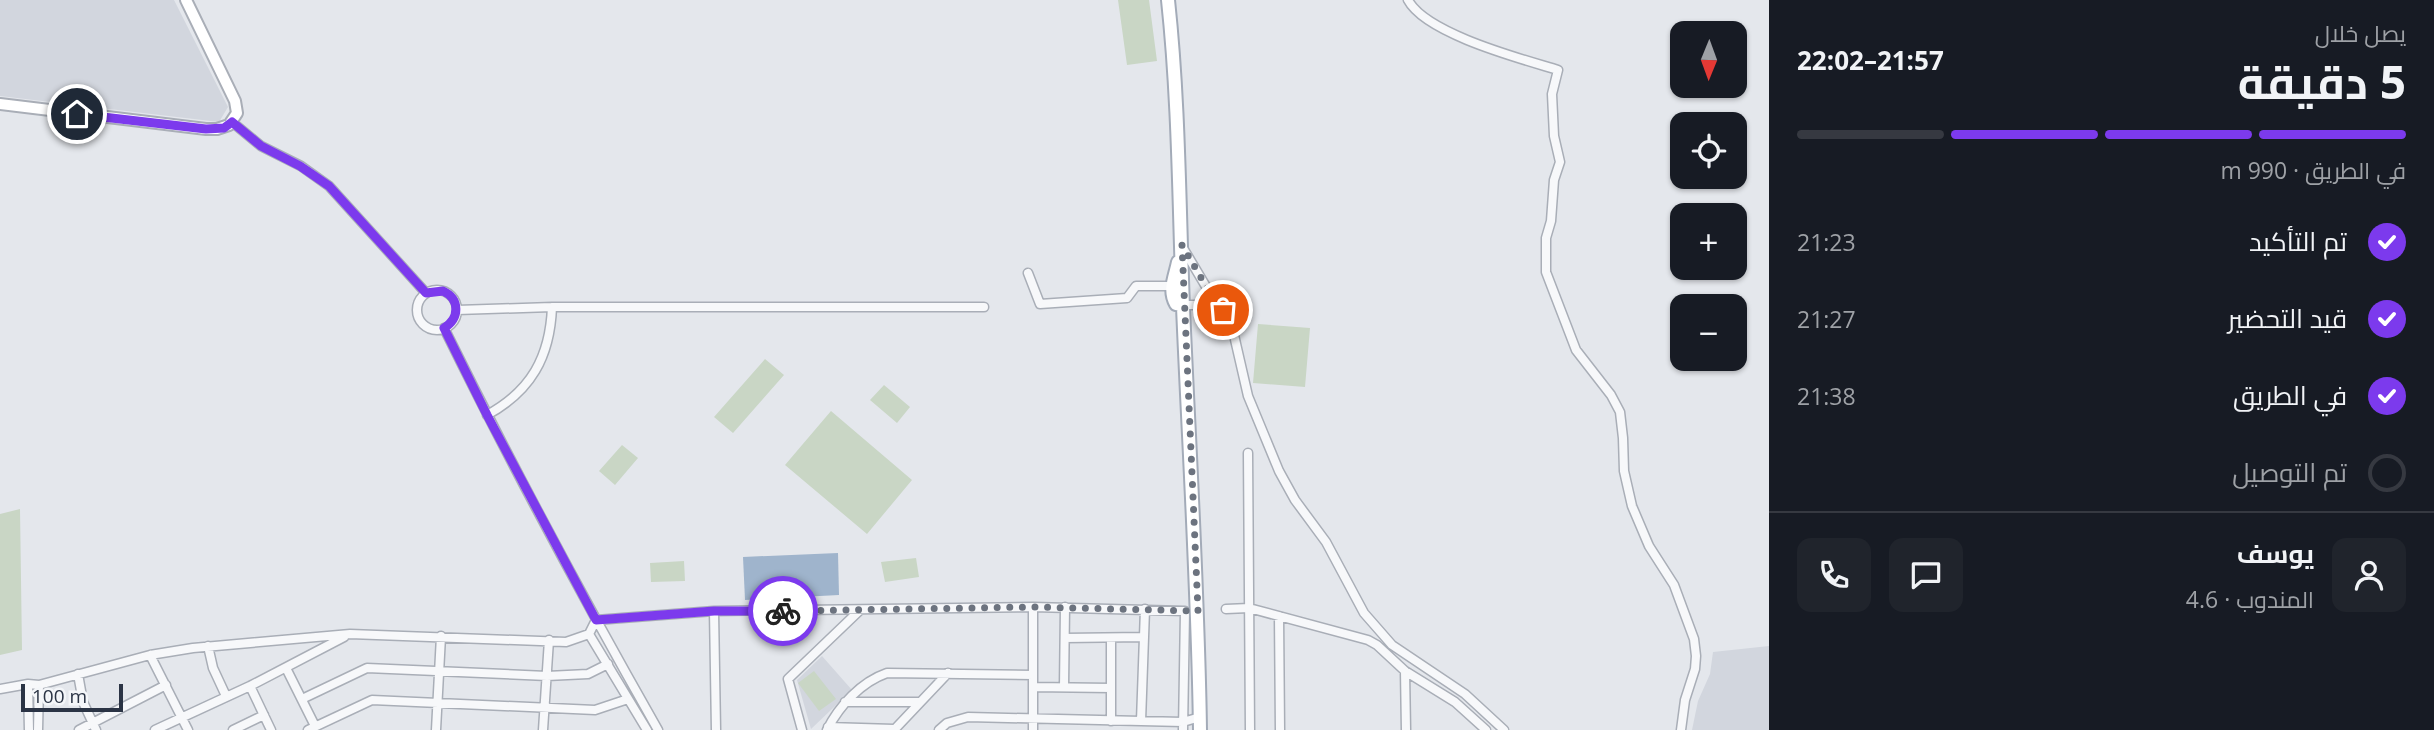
<!DOCTYPE html>
<html lang="ar">
<head>
<meta charset="utf-8">
<style>
	:root { --surface:#171b24; --page:#20242c; --text:#f1f3f6; --muted:#9ea1a6; --line:#363941; --accent:#7c3aed }
	body { margin:0; font-family:"Open Sans",Cairo,sans-serif; background:var(--page); color:var(--text); direction:rtl; height:100vh; display:flex; flex-direction:column; font-size:26px; white-space:nowrap }
	* { box-sizing:border-box; margin:0 }
	p { font-size:23px; color:var(--muted) }
	.icon { flex:none; width:38px; height:38px; fill:none; stroke:currentColor; stroke-width:2; stroke-linecap:round; stroke-linejoin:round }
	.map { position:relative; flex:1; overflow:hidden; direction:ltr }
	.side { display:flex; flex-direction:column; background:var(--surface); width:665px }
	.side>* { flex:none }
	.needle { width:46px; rotate:181deg }
	.fabs { position:absolute; left:1670px; top:21px; display:grid; gap:14px }
	.fabs a { display:grid; place-items:center; width:77px; height:77px; border-radius:14px; background:var(--surface); box-shadow:0 2px 5px #0004; font-size:35px }
	.scale { position:absolute; left:21px; bottom:18px; width:102px; box-sizing:border-box; padding-left:7px; border:4px solid #2b3445; border-top:0; font-size:19px; line-height:24px; white-space:nowrap; color:#2b3445; -webkit-text-stroke:5px #f4f6f9; paint-order:stroke }
	.pin { position:absolute; display:grid; place-items:center; width:60px; height:60px; color:#fff; margin:-30px; border:4px solid #fff; border-radius:50%; box-shadow:0 2px 7px #0007 }
	.courier { position:absolute; display:grid; place-items:center; width:70px; height:70px; margin:-35px; border:5px solid #7c3aed; border-radius:50%; background:#fff; color:#222; box-shadow:0 2px 9px #0007 }
	.overview em { font-style:normal; font-weight:700 }
	.overview div { display:flex; flex-direction:column-reverse }
	.overview { display:flex; align-items:center; justify-content:space-between; height:119px; padding:0 28px }
	h1 { font-size:46px; font-weight:700; line-height:52px }
	.bar { display:grid; grid-template-columns:repeat(4,1fr); gap:10px 7px; align-content:center; height:84px; padding:0 28px }
	.bar i { height:9px; border-radius:5px; background:var(--line) }
	.bar .active { background:var(--accent) }
	.bar p { grid-column:span 4 }
	.line { display:flex; align-items:center; gap:18px; padding:0 28px; border-top:2px solid var(--line) }
	.line div { flex:1 }
	.round { display:grid; place-items:center; flex:none; width:74px; height:74px; border-radius:14px; background:var(--page) }
	ol { padding:0 28px; list-style:none }
	li { display:flex; align-items:center; gap:21px; height:77px }
	li p { margin-inline-start:auto }
	li .icon { padding:7px; border-radius:50%; background:var(--accent); color:#fff; stroke-width:4 }
	li:last-child { color:var(--muted) }
	li i { width:38px; height:38px; border:4px solid var(--line); border-radius:50% }
	main { display:flex; flex:1; min-height:0 }
	.map>svg:first-child { display:block }
	.built { fill:#d2d6de }
	.green { fill:#c9d6c5 }
	.water { fill:#9fb4cc }
	.lines { fill:none; stroke-linecap:round; stroke-linejoin:round }
	.street-casing { stroke:#a9aeb7; stroke-width:11 }
	.secondary-casing { stroke:#a9aeb7; stroke-width:14 }
	.primary-casing { stroke:#a3abb8; stroke-width:16 }
	.street { stroke:#f7f8fa; stroke-width:8 }
	.secondary { stroke:#fff; stroke-width:10 }
	.primary { stroke:#fff; stroke-width:12 }
	.done { stroke:#6c737f; stroke-width:7; stroke-dasharray:0 12.6 }
	.route { stroke:#7c3aed; stroke-width:9 }
</style>
</head>
<body>
<main>
<section class="side">
<div class="overview"><div><h1>5 دقيقة</h1><p>يصل خلال</p></div><em>21:57–22:02</em></div>
<div class="bar"><i class="active"></i><i class="active"></i><i class="active"></i><i></i><p>في الطريق · 990 m</p></div>
<ol>
<li><svg class="icon" aria-label="check" viewBox="0 0 24 24"><path d="M5 12l5 5 9-10"/></svg>تم التأكيد<p>21:23</p></li>
<li><svg class="icon" aria-label="check" viewBox="0 0 24 24"><path d="M5 12l5 5 9-10"/></svg>قيد التحضير<p>21:27</p></li>
<li><svg class="icon" aria-label="check" viewBox="0 0 24 24"><path d="M5 12l5 5 9-10"/></svg>في الطريق<p>21:38</p></li>
<li><i></i>تم التوصيل</li>
</ol>
<div class="line" style="height:126px"><a class="round"><svg class="icon" aria-label="person" viewBox="0 0 24 24"><circle cx="12" cy="8" r="4"/><path d="M4 21q1-7 8-7t8 7"/></svg></a><div><b>يوسف</b><p>المندوب · 4.6</p></div><a class="round"><svg class="icon" aria-label="chat" viewBox="0 0 24 24"><path d="M4 5h16v11H9l-5 4z"/></svg></a><a class="round"><svg class="icon" aria-label="phone" viewBox="0 0 24 24"><path d="M5 4h4l2 5-3 2q2 4 5 5l2-3 5 2v4C11 20 4 13 5 4z"/></svg></a></div>
</section>
<div class="map">
<svg width="1769" height="730" viewBox="0 0 1769 730">
	<rect width="100%" height="100%" fill="#e4e7ec"/>
	<!-- built -->
	<path class="built" d="M0,0H174L228,107L219,122L0,96Z
		M1769,646V730H1692L1698,701L1710,674L1713,652Z
		M822,656L852,690L811,729L797,680Z"/>
	<!-- green -->
	<path class="green" d="M1118,0H1149L1157,61L1127,65Z
		M1258,324L1310,328L1305,387L1253,383Z
		M765,359L784,375L733,433L714,417Z
		M884,385L910,407L897,423L870,400Z
		M831,411L912,480L867,534L785,465Z
		M622,445L638,458L615,485L599,471Z
		M20,509L22,650L0,655V514Z
		M916,558L919,577L885,582L881,562Z
		M684,561L685,581L651,582L650,563Z
		M814,671L836,699L819,711L798,683Z"/>
	<!-- water -->
	<path class="water" d="M838,553L839,595L745,600L743,557Z"/>
	<g class="lines">
		<!-- street casing -->
		<g class="street-casing">
			<path id="street" d="M1408,0C1426,34 1522,59 1558,70L1552,94L1554,136L1560,162L1554,180L1551,221L1546,238V272L1576,350L1611,395L1620,412L1623,438L1624,471L1632,506L1649,546L1674,585L1694,639L1696,656L1695,669L1685,700L1681,730
				M232,122L261,146L301,166L329,186L426,293
				M1183,248L1217,305L1231,322L1248,396L1279,471L1295,500L1326,542L1364,613L1392,645L1465,694L1504,730
				M1028,273L1040,304L1127,298L1136,286H1172
				M417 310a20 20 0 1 1 40 0a20 20 0 1 1-40 0Z
				M1183,305H1217
				M457,310L552,307H984
				M444,328C511,464 583,598 658,730
				M487,415C531,391 550,357 552,307
				M1248,453L1250,730
				M1226,609L1249,608L1368,640L1377,645L1405,671L1455,702L1486,730
				M714,611L716,730
				M1279,616L1280,730
				M1065,638L1143,637
				M208,646L213,668L226,696
				M150,655L188,730
				M286,668L315,726
				M1405,671L1406,730
				M78,674L83,702L96,730
				M28,684L29,730
				M250,686L271,730
				M1033,687L1111,688
				M1064,687L1065,607
				M0,689L28,684L39,685L150,655L193,648L350,634L566,642L589,634
				M302,699L367,668L547,676L588,674L608,664
				M845,702H919
				M1111,721V638
				M1141,721L1145,609
				M828,727L894,729
				M38,730L39,685
				M79,730L166,685
				M155,730L250,686L344,637
				M233,730L264,715
				M308,730L372,700L595,710L628,699
				M436,730L441,636
				M543,730L549,640
				M647,730L589,634L596,620L714,611L1033,607L1185,611L1183,730
				M802,730L788,679L859,611
				M827,730C839,706 861,682 887,673L1033,675
				M894,730L948,673
				M939,730L947,723L968,717L1183,722L1200,717
				M1033,730V607"/>
		</g>
		<!-- secondary casing -->
		<g class="secondary-casing">
			<path id="secondary" d="M0,104L206,129H217L229,125L237,113L235,101L186,0"/>
		</g>
		<!-- primary casing -->
		<g class="primary-casing">
			<path id="primary" d="M1168,0C1179,102 1179,204 1183,307C1189,448 1198,589 1200,730
				M1178,262C1175,277 1168,290 1176,304L1183,305"/>
		</g>
		<!-- street -->
		<use href="#street" class="street"/>
		<!-- secondary -->
		<use href="#secondary" class="secondary"/>
		<!-- primary -->
		<use href="#primary" class="primary"/>
	</g>
	<g class="lines">
		<!-- done -->
		<path class="done" d="M783,611L1033,607L1198,611L1182,245L1217,305L1223,310"/>
		<!-- route -->
		<path class="route" d="M77,114L206,129L224,128L232,122L261,146L300,166L329,186L426,293L443,291C460,299 460,318 444,328L487,415L596,620L714,611H783"/>
	</g>
</svg>
<div class="fabs">
<a><svg class="needle" viewBox="-14 -14 28 28"><path d="M0-13l5 13h-10z" fill="#e53935"/><path d="M0 13l5-13h-10z" fill="#9ea1a6"/></svg></a>
<a><svg class="icon" aria-label="locate" viewBox="0 0 24 24"><circle cx="12" cy="12" r="6"/><path d="M12 2v4M12 18v4M2 12h4M18 12h4"/></svg></a>
<a>+</a>
<a>−</a>
</div>
<div class="scale">100 m</div>
<div class="pin" style="left:1223px;top:310px;background:#ea580c"><svg class="icon" aria-label="bag" viewBox="0 0 24 24"><path d="M5 8h14l-1 12H6zM9 8a3 3 0 0 1 6 0"/></svg></div>
<div class="pin" style="left:77px;top:114px;background:#1f2937"><svg class="icon" aria-label="home" viewBox="0 0 24 24"><path d="M3 11l9-7 9 7M6 9v11h12V9"/></svg></div>
<div class="courier" style="left:783px;top:611px"><svg class="icon" aria-label="bike" viewBox="0 0 24 24"><circle cx="6" cy="16" r="4"/><circle cx="18" cy="16" r="4"/><path d="M6 16l4-8h5l3 8M10 8l3 8H6M13 5h3"/></svg></div>
</div>
</main>
</body>
</html>
